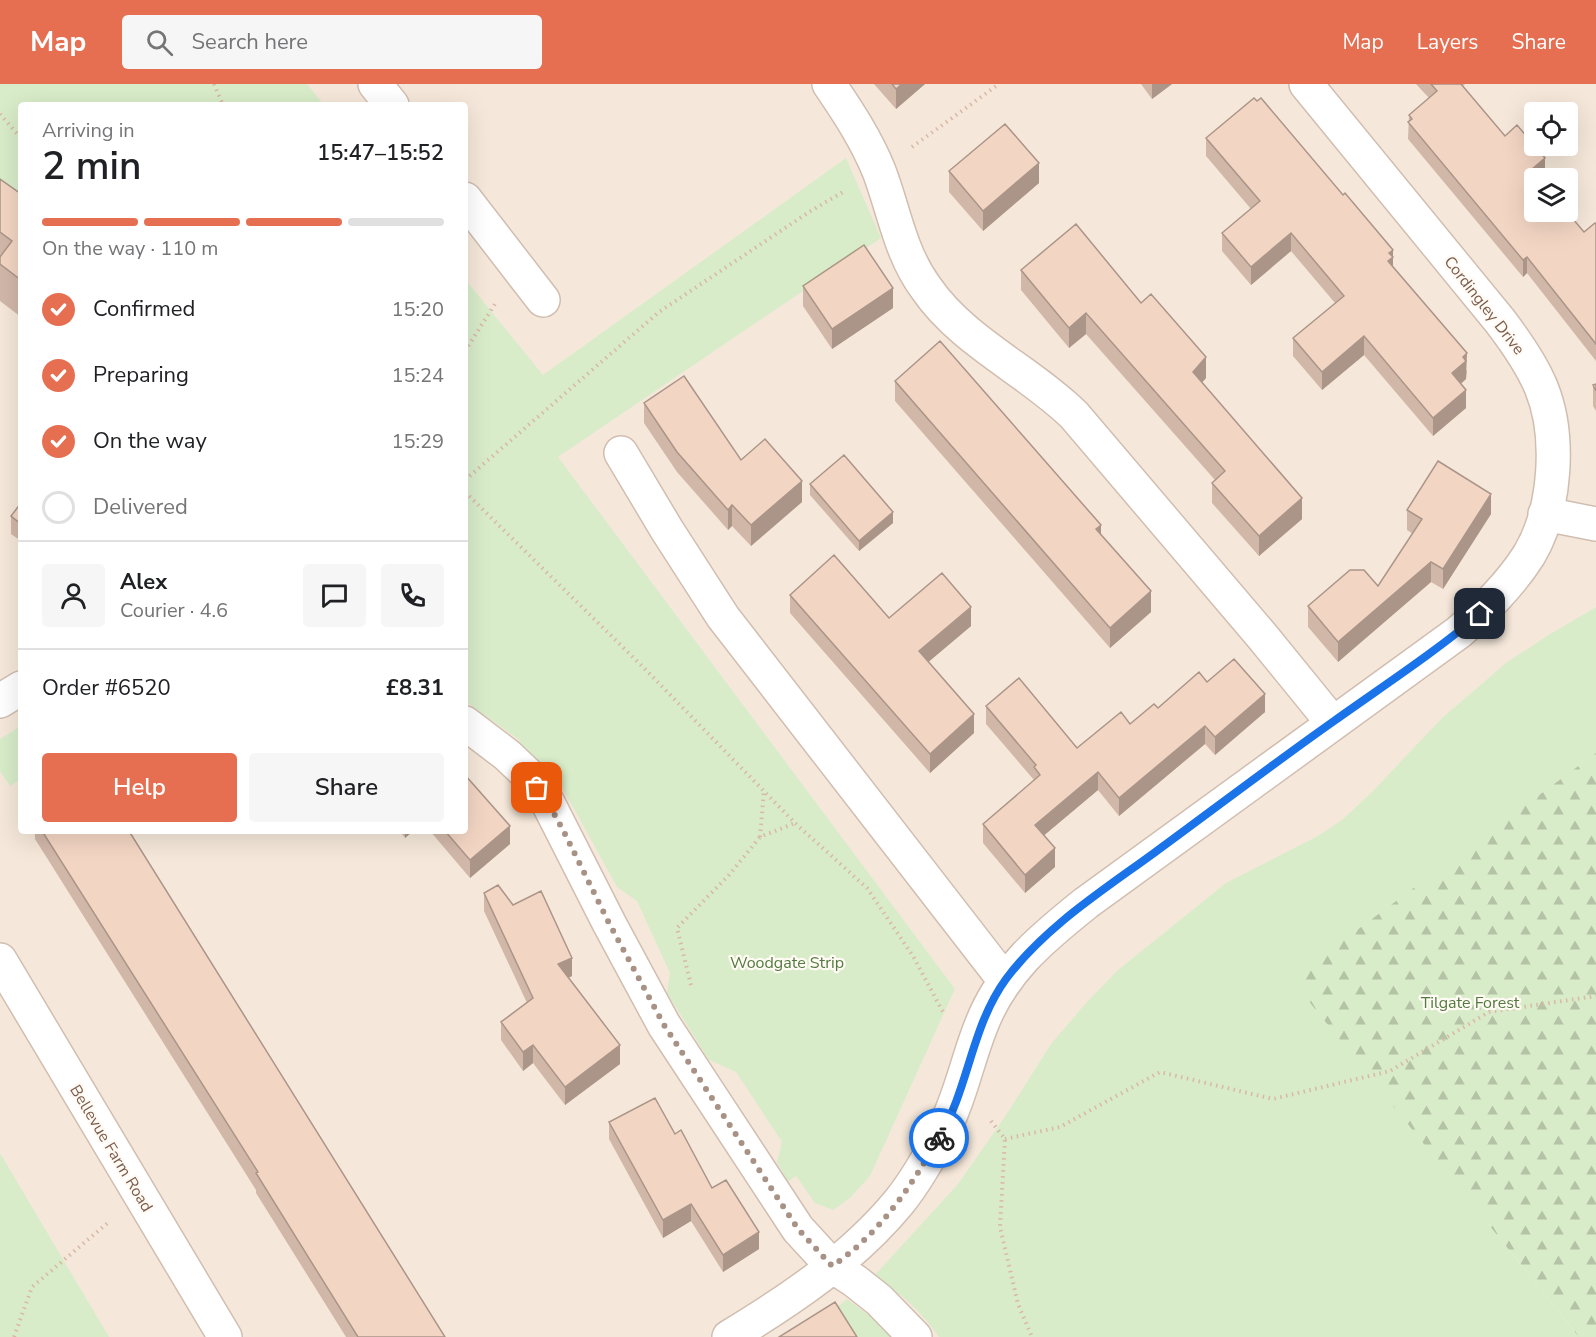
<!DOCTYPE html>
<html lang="en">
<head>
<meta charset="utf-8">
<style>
	:root { --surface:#fff; --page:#f6f6f6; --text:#202124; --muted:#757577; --line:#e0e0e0; --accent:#e76f51 }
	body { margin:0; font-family:"Nunito Sans",sans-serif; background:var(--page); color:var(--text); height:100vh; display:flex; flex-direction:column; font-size:22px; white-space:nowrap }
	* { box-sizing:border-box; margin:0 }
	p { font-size:20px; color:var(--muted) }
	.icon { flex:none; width:33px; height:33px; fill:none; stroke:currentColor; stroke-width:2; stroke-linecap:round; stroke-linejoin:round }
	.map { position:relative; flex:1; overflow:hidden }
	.drawer { position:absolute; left:18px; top:18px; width:450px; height:732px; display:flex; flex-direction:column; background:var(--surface); border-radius:6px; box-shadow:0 6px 24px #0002 }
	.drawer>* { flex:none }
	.tools { position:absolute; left:1524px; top:18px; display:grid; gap:12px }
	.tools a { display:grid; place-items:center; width:54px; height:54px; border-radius:6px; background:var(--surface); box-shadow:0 6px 24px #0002; font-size:30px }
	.pin { position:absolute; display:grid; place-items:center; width:51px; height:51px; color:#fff; margin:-26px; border-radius:12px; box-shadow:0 3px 9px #0006 }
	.courier { position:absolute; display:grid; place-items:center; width:60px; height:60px; margin:-30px; border:4px solid #1a73e8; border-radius:50%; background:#fff; color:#222; box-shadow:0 2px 8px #0007 }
	.overview em { font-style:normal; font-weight:600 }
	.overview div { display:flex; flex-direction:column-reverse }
	.overview { display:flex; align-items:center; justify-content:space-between; height:102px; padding:0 24px }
	h1 { font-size:39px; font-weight:600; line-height:45px }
	.bar { display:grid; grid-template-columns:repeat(4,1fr); gap:9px 6px; align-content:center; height:72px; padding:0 24px }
	.bar i { height:8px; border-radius:4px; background:var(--line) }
	.bar .current { background:var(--accent) }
	.bar p { grid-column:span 4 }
	.line { display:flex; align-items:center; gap:15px; padding:0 24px; border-top:2px solid var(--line) }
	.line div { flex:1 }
	.round { display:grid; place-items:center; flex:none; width:63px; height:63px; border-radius:6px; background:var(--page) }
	ol { padding:0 24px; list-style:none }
	li { display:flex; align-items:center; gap:18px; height:66px }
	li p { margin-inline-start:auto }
	li .icon { padding:6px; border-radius:50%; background:var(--accent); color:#fff; stroke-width:4 }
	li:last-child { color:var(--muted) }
	li i { width:33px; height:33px; border:3px solid var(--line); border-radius:50% }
	.primary-button { display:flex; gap:12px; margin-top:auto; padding:12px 24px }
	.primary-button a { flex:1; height:69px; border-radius:6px; background:var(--accent); color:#fff; font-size:24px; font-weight:600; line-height:69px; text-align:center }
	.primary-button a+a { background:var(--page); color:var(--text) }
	header { display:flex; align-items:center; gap:36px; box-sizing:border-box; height:84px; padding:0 30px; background:var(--accent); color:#fff }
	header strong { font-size:28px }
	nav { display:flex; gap:33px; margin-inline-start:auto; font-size:21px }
	.search { width:420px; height:54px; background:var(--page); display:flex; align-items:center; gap:15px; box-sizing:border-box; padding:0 21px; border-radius:6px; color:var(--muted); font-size:22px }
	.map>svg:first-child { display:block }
	.residential { fill:#f5e8da; fill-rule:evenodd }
	.green { fill:#d8ecc9 }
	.forest { fill:url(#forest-firs) }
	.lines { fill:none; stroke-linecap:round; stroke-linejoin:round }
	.minor-casing { stroke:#d1beb0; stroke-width:36 }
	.path { stroke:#d9b8a5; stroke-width:4; stroke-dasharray:1.5 4.5; stroke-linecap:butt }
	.minor { stroke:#fff; stroke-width:33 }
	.wall { fill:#d1b7a8 }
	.shaded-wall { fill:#aa9588 }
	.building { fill:#f3d5c3; stroke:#aa9588; stroke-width:1.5 }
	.done { stroke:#a89285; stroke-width:6; stroke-dasharray:0 10.8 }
	.route { stroke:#1a73e8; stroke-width:8 }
	.labels { text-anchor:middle; stroke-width:4.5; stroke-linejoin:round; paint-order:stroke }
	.street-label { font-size:16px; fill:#7a5c4d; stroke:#fffaf3 }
	.park-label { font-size:16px; fill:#537a41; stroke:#fffaf3 }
</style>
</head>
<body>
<header>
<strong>Map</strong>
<div class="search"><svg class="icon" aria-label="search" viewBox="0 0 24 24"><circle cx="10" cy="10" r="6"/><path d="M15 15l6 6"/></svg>Search here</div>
<nav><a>Map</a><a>Layers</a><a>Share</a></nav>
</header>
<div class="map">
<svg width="1596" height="1253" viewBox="0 0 1596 1253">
	<defs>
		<pattern id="forest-firs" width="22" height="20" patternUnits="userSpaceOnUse" patternTransform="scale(1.5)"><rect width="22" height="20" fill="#d8ecc9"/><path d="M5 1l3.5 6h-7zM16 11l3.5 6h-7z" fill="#b4c2a5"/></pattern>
	</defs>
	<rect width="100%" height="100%" fill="#fdf6ec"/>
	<!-- residential -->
	<path class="residential" d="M0,0H1596V669L944,1253H0ZM21,21H465V747H21ZM1534,28H1568V62H1534ZM1534,94H1568V128H1534Z"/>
	<!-- green -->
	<path class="green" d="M0,0H307L324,21H21V146L0,130Z
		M846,74L881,154L558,373L955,905L870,1092L850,1114L833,1126L815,1119L796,1092L788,1098L777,1078L782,1058L736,988L709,976L667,909L670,889L637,817L617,803L557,694L543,690L518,655L465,617V195L543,291Z
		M1596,523V669L1292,895L1579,1253H939C921,1227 901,1209 874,1192L958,1100L1006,1031L1051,960L1086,919L1118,886L1226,799L1318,752L1342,736L1372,708L1442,634L1476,605L1506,579L1547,552Z
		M21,642V695L10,702L0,687V655Z
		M0,1069L109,1253H0Z
		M847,1215L891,1248L894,1253H844L830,1229Z"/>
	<!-- forest -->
	<path class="forest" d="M1596,669V1253H1579L1291,895Z"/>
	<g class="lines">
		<!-- minor casing -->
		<g class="minor-casing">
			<path id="minor" d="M375,0L392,21
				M829,0C848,28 866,55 879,87C894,126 900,169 926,204C963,258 1028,286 1074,331L1262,552L1332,638
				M465,115L543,216
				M621,369L667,446L723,533L1005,897
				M1545,430L1596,440
				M0,617L21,604
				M465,639L507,671L527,690L547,717L609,839L664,941L798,1145L832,1182L855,1197L879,1216L915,1253
				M0,876L225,1253
				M729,1253C790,1216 853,1174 899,1118C916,1097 930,1072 942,1049C960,1015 967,977 981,942C1002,887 1041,855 1086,819L1459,548C1485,525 1510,501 1529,471C1556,426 1561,351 1541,303C1531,279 1516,258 1500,237L1306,0"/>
		</g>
		<!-- path -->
		<path class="path" d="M214,0L223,21
			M0,30L21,54
			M912,63L999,0
			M465,267L495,220
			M465,396L659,228L809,128L843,108
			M465,408L646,586L795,739L867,804L913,872L943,928
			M760,753L764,707
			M691,901L677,844L729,791L760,753L795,739
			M991,1037L1005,1055L1000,1143L1018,1220L1032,1253
			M1005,1055L1060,1043L1160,988L1273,1015L1390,987L1489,928L1596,912
			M14,1253L32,1203L110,1137"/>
		<!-- minor -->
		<use href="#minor" class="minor"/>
	</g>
	<!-- wall -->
	<path class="wall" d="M874,0H925L896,25Z
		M1141,0H1172L1152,15Z
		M1416,0H1465L1463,2L1505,52L1545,91L1534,94L1584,148L1596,140V277L1527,189L1523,193L1408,55L1409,31L1429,14Z
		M1206,54L1393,183L1467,287L1466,295L1461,300L1466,324L1433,352L1364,271L1322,306L1293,272V254L1335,219L1291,167L1251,201L1222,167V149L1251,125L1206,72Z
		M949,87L1039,99L983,147L949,108Z
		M0,95L21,110V233L0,217Z
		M1021,186L1141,219L1206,294L1202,298L1302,435L1259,472L1212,419V399L1215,396L1086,250L1069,264L1021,206Z
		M803,202L893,224L832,265L803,222Z
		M895,297L1101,451L1151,528L1110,564L895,317Z
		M1596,300V327L1593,322V301Z
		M644,319L741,376L802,418L751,462L732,442L728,446L677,388L644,339Z
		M810,400L893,439L859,467L810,411Z
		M21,419V457L11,450V432Z
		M1407,426L1491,430L1443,505L1431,498L1338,578L1308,543V522L1378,502L1413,450L1407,446Z
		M790,511L889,534L971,542L928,578L974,649L930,689L790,529Z
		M1207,598L1265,628L1215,671L1205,660L1119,732L1098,706L1044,751L1055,783L1025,809L983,759V740L1034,696L986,640V622L1077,664L1130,640Z
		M35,747H129L445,1253H346L256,1109V1106L35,755Z
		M400,747H413L405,754Z
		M430,747H465L510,760L470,794Z
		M484,809L513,821L572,892L568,894L620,980L565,1021L533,979L523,987L501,956V938L527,919L484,827Z
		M609,1038L675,1050L712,1104L759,1165L723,1188L691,1137L663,1154L609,1055Z"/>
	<!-- shaded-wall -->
	<path class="shaded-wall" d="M902,0H925L896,25V5Z
		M1152,0H1172L1152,15Z
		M1545,74V91L1540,94H1534L1531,86Z
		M1039,79V99L983,147V127Z
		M1291,149V167L1251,201V183Z
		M1393,166V184L1388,195L1389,169Z
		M1527,173V189L1523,193V176Z
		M893,204V224L832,265V245Z
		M1086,229V250L1069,264V244Z
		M1364,252V271L1322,306V288Z
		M1467,269L1466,295L1452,307V289L1463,273Z
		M1206,273V294L1193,309V288Z
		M1466,306V324L1433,352V334Z
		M802,397V418L751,462V441Z
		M1491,410V430L1443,505V485Z
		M1302,414V435L1259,472V452Z
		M732,421V442L728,446V426Z
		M893,428V439L859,467V457Z
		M1101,441V461L1096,445Z
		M1431,478V498L1338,578V558Z
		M1151,507V528L1110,564V544Z
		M971,523V542L919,586V567Z
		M1265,610V628L1215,671V653Z
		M974,630V649L930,689V670Z
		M1205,642V660L1119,732V714Z
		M1098,688V706L1035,759V741Z
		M510,742V760L470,794V776Z
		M405,747H413L405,754Z
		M1055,764V783L1025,809V791Z
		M572,874V892L558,899V880Z
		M533,961V979L523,987V968Z
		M620,961V980L565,1021V1003Z
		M691,1120V1137L663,1154V1136Z
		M759,1148V1165L723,1188V1171Z"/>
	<!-- building -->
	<path class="building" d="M892,0H902L896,5Z
		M1431,0H1461L1505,52L1517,41L1545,74L1531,86L1539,94H1534V128H1567L1584,148L1595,139L1596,140V260L1527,173L1523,176L1408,38L1412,35L1409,31L1437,7Z
		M1254,14L1257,17L1261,14L1343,111L1345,109L1393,166L1389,169L1393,173L1388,177L1467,269L1463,273L1466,277L1452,289L1466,306L1433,334L1364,252L1322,288L1293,254L1344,212L1291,149L1251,183L1222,149L1260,117L1206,54Z
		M1005,40L1039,79L983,127L949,87Z
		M0,95L21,110V196L0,180V173L12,157L0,148Z
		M1076,140L1141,219L1151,210L1206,273L1193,288L1302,414L1259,452L1212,399L1225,387L1086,229L1069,244L1021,186Z
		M864,161L893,204L832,245L803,202Z
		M940,257L1101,441L1096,445L1151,507L1110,544L895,297Z
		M684,292L741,376L765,355L802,397L751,441L732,421L728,426L677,368L644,319Z
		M1596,300V307L1593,301Z
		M844,371L893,428L859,457L810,400Z
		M1438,377L1491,410L1443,485L1431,478L1338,558L1308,522L1350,486H1364L1378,502L1422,435L1407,426Z
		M21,419V440L11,432Z
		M834,471L889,534L942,489L971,523L919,567L974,630L930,670L790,511Z
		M1234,575L1265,610L1215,653L1205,642L1119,714L1098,688L1035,741L1055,764L1025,791L983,740L1040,691L1034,683L1036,681L986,622L1019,594L1077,664L1121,628L1130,640L1154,620L1158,624L1199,588L1207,598Z
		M465,691L510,742L470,776L445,747H465Z
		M42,747H129L445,1253H358L256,1089L258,1088Z
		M498,801L513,821L541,807L572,874L558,880L620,961L565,1003L533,961L523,968L501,938L533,914L484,809Z
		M655,1014L675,1050L681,1046L712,1104L726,1096L759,1148L723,1171L691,1120L663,1136L609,1038Z
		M835,1218L857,1253H779Z"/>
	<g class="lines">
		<!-- done -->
		<path class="done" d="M537,704L547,717L563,746L609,839L664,941L798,1145L832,1182C880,1150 911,1102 939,1054"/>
		<!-- route -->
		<path class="route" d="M939,1054C969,1004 971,943 1006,895C1045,843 1102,807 1154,769C1214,725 1273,680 1334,637C1383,602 1434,569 1480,530"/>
	</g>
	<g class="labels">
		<!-- street labels -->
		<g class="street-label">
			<text transform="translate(1485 221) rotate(52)" y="6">Cordingley Drive</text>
			<text transform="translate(112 1064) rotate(59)" y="6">Bellevue Farm Road</text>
		</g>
		<!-- park labels -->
		<g class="park-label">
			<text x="787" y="884">Woodgate Strip</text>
			<text x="1470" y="924">Tilgate Forest</text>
		</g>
	</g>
</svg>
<div class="tools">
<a><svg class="icon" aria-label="locate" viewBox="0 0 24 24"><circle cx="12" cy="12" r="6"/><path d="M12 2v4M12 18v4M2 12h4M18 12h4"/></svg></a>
<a><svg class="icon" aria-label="layers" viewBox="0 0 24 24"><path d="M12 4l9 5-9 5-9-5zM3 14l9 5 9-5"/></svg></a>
</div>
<div class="pin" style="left:537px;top:704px;background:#ea580c"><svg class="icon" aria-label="bag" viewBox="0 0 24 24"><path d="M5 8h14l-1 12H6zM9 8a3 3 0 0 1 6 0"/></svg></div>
<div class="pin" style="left:1480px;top:530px;background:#1f2937"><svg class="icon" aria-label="home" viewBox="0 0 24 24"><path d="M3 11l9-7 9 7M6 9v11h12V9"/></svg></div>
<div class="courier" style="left:939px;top:1054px"><svg class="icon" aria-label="bike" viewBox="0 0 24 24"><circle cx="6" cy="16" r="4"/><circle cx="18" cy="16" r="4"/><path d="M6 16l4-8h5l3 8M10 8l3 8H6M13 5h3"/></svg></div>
<section class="drawer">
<div class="overview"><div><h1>2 min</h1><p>Arriving in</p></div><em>15:47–15:52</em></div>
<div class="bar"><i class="current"></i><i class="current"></i><i class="current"></i><i></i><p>On the way · 110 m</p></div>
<ol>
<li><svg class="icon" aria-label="check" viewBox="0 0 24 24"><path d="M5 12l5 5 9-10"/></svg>Confirmed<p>15:20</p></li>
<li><svg class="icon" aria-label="check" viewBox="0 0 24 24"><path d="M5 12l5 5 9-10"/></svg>Preparing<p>15:24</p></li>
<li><svg class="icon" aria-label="check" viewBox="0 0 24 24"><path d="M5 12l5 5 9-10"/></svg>On the way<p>15:29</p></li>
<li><i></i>Delivered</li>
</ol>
<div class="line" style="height:108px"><a class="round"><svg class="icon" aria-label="person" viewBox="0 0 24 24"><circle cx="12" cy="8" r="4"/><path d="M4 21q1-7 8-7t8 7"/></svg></a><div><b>Alex</b><p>Courier · 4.6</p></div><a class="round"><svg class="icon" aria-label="chat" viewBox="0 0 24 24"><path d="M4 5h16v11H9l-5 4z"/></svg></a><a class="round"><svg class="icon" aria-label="phone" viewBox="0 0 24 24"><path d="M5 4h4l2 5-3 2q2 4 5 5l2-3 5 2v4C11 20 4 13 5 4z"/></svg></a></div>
<div class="line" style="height:78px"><div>Order #6520</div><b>£8.31</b></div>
<div class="primary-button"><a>Help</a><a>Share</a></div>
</section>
</div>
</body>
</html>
